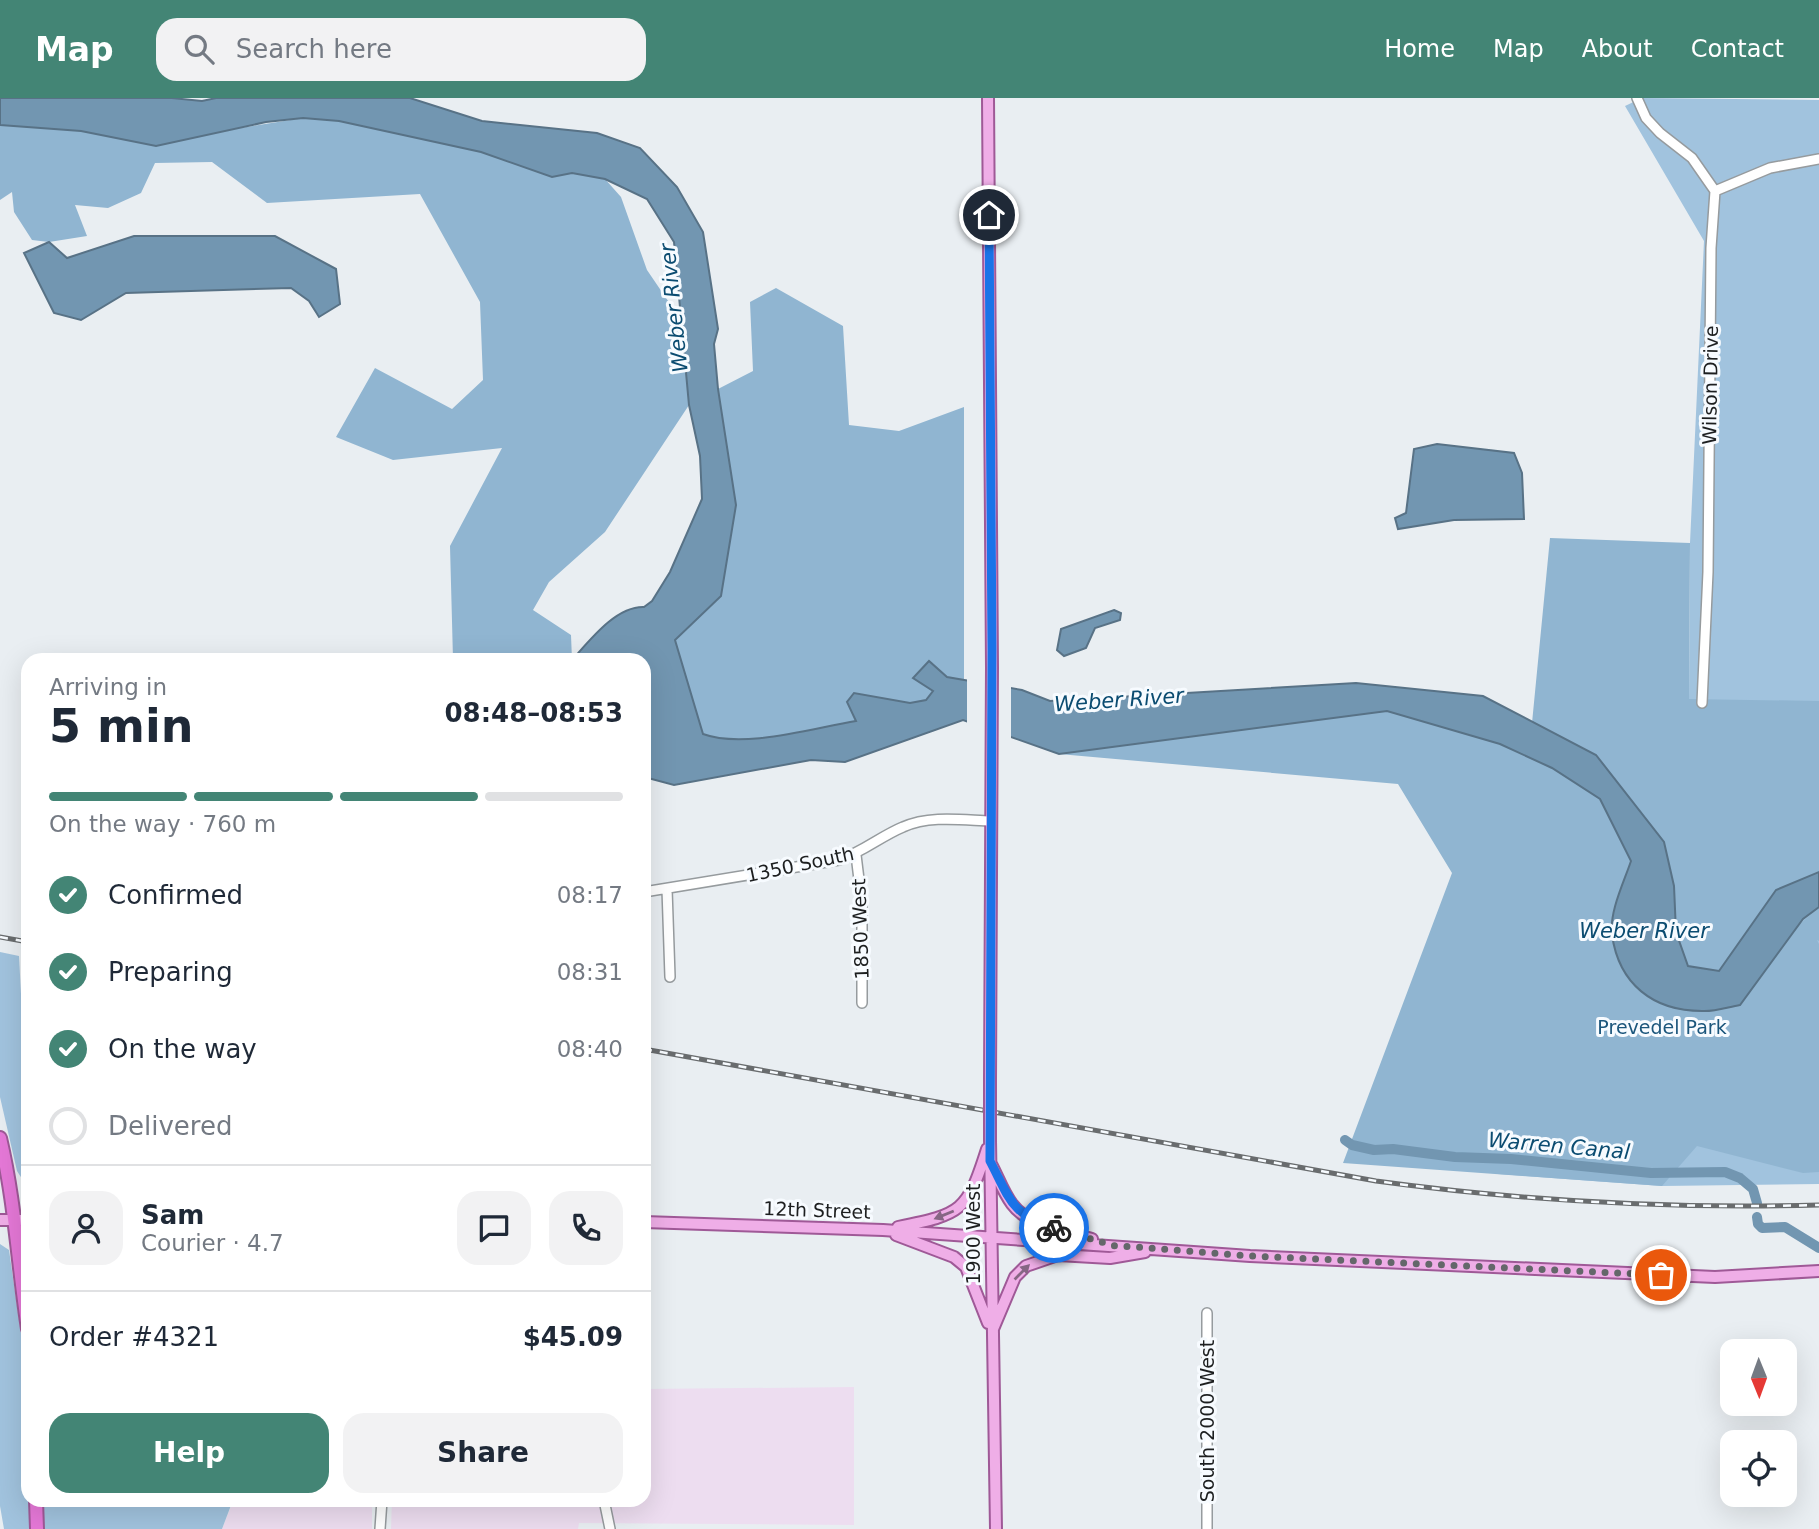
<!DOCTYPE html>
<html lang="en">
<head>
<meta charset="utf-8">
<style>
	:root { --surface:#fff; --page:#f2f2f3; --text:#1f2937; --muted:#747a83; --line:#e0e1e3; --accent:#438575 }
	body { margin:0; font-family:"DejaVu Sans",sans-serif; background:var(--page); color:var(--text); height:100vh; display:flex; flex-direction:column; font-size:26px; white-space:nowrap }
	* { box-sizing:border-box; margin:0 }
	p { font-size:23px; color:var(--muted) }
	.icon { flex:none; width:38px; height:38px; fill:none; stroke:currentColor; stroke-width:2; stroke-linecap:round; stroke-linejoin:round }
	.map { position:relative; flex:1; overflow:hidden }
	.details { position:absolute; left:21px; top:555px; width:630px; height:854px; display:flex; flex-direction:column; background:var(--surface); border-radius:21px; box-shadow:0 7px 28px #0002 }
	.details>* { flex:none }
	.needle { width:46px; rotate:179deg }
	.fabs { position:absolute; left:1720px; top:1241px; display:grid; gap:14px }
	.fabs a { display:grid; place-items:center; width:77px; height:77px; border-radius:14px; background:var(--surface); box-shadow:0 7px 28px #0002; font-size:35px }
	.pin { position:absolute; display:grid; place-items:center; width:60px; height:60px; color:#fff; margin:-30px; border:4px solid #fff; border-radius:50%; box-shadow:0 2px 7px #0007 }
	.courier { position:absolute; display:grid; place-items:center; width:70px; height:70px; margin:-35px; border:5px solid #1a73e8; border-radius:50%; background:#fff; color:#222; box-shadow:0 2px 9px #0007 }
	.summary em { font-style:normal; font-weight:600 }
	.summary div { display:flex; flex-direction:column-reverse }
	.summary { display:flex; align-items:center; justify-content:space-between; height:119px; padding:0 28px }
	h1 { font-size:46px; font-weight:600; line-height:52px }
	.bar { display:grid; grid-template-columns:repeat(4,1fr); gap:10px 7px; align-content:center; height:84px; padding:0 28px }
	.bar i { height:9px; border-radius:5px; background:var(--line) }
	.bar .on { background:var(--accent) }
	.bar p { grid-column:span 4 }
	.line { display:flex; align-items:center; gap:18px; padding:0 28px; border-top:2px solid var(--line) }
	.line div { flex:1 }
	.round { display:grid; place-items:center; flex:none; width:74px; height:74px; border-radius:21px; background:var(--page) }
	ol { padding:0 28px; list-style:none }
	li { display:flex; align-items:center; gap:21px; height:77px }
	li p { margin-inline-start:auto }
	li .icon { padding:7px; border-radius:50%; background:var(--accent); color:#fff; stroke-width:4 }
	li:last-child { color:var(--muted) }
	li i { width:38px; height:38px; border:4px solid var(--line); border-radius:50% }
	.primary-button { display:flex; gap:14px; margin-top:auto; padding:14px 28px }
	.primary-button a { flex:1; height:80px; border-radius:21px; background:var(--accent); color:#fff; font-size:28px; font-weight:600; line-height:80px; text-align:center }
	.primary-button a+a { background:var(--page); color:var(--text) }
	header { display:flex; align-items:center; gap:42px; box-sizing:border-box; height:98px; padding:0 35px; background:var(--accent); color:#fff }
	header strong { font-size:33px }
	nav { display:flex; gap:38px; margin-inline-start:auto; font-size:24px }
	.search { width:490px; height:63px; background:var(--page); display:flex; align-items:center; gap:18px; box-sizing:border-box; padding:0 24px; border-radius:21px; color:var(--muted); font-size:26px }
	.map>svg:first-child { display:block }
	.commercial { fill:#edddf0 }
	.green { fill:#a1c3de }
	.forest { fill:#90b5d1 }
	.water { fill:#7296b1; stroke:#587286; stroke-width:2 }
	.pier { fill:#e9eef2 }
	.lines { fill:none; stroke-linecap:round; stroke-linejoin:round }
	.canal { stroke:#7296b1; stroke-width:10 }
	.minor-casing { stroke:#969b9e; stroke-width:12 }
	.major-casing { stroke:#9f5997; stroke-width:14 }
	.highway-casing { stroke:#9f5997; stroke-width:16 }
	.minor { stroke:#fff; stroke-width:9 }
	.major { stroke:#efaee7; stroke-width:10 }
	.highway { stroke:#e578d7; stroke-width:12 }
	.rail-casing { stroke:#696c6e; stroke-width:5 }
	.rail { stroke:#f7fbff; stroke-width:2.5; stroke-dasharray:8; stroke-linecap:butt }
	.major-bridge-casing { stroke:#9f5997; stroke-width:14; stroke-linecap:butt }
	.major-bridge { stroke:#efaee7; stroke-width:10 }
	.oneway { fill:#866684 }
	.done { stroke:#64676a; stroke-width:7; stroke-dasharray:0 12.6 }
	.route { stroke:#1a73e8; stroke-width:9 }
	.labels { text-anchor:middle; stroke-width:6; stroke-linejoin:round; paint-order:stroke }
	.street-label { font-size:19px; fill:#1d1f20; stroke:#f7fbff }
	.park-label { font-size:19px; fill:#1b567c; stroke:#f7fbff }
	.water-label { font-size:21px; font-style:italic; fill:#0b4c71; stroke:#f7fbff }
</style>
</head>
<body>
<header>
<strong>Map</strong>
<div class="search"><svg class="icon" aria-label="search" viewBox="0 0 24 24"><circle cx="10" cy="10" r="6"/><path d="M15 15l6 6"/></svg>Search here</div>
<nav><a>Home</a><a>Map</a><a>About</a><a>Contact</a></nav>
</header>
<div class="map">
<svg width="1819" height="1431" viewBox="0 0 1819 1431">
	<rect width="100%" height="100%" fill="#e9eef2"/>
	<!-- commercial -->
	<path class="commercial" d="M854,1289V1427L579,1425L578,1431H391L392,1402H644V1291Z
		M232,1406L372,1407V1431H222Z"/>
	<!-- green -->
	<path class="green" d="M1642,0L1819,2V1086L1662,1088L1498,1076L1516,666L1689,600L1690,445L1704,143L1625,8Z
		M0,854L19,858L28,1028V1090L17,1073L0,999Z
		M0,1146L9,1152L28,1284V1402H31L32,1431H4L0,1408Z
		M43,1402H233L222,1431H44Z"/>
	<!-- forest -->
	<path class="forest" d="M303,20L339,23L481,54L552,79L572,75L605,81L621,99L647,172L681,222L689,307L605,434L549,484L533,512L571,537L572,562L453,561L450,448L502,350L393,362L336,339L375,270L452,311L483,282L480,204L420,96L267,105L212,64L155,65L141,95L108,110L75,107L87,138L49,144L32,142L14,114L12,94L0,102V27L81,33L156,48L208,35Z
		M776,190L843,228L849,327L899,333L964,309V583L947,579L926,602L910,605L854,595L856,623C813,630 744,651 703,636L674,542L721,498L736,407L718,291L753,273L750,204Z
		M1550,440L1690,445L1689,601L1819,603V774L1776,792L1719,873L1688,868L1676,834L1674,788L1664,744L1596,657L1532,625Z
		M1387,613L1500,646L1552,670L1600,701L1631,763L1617,807L1702,913L1819,809V843L1817,842L1819,846V1074L1803,1075L1697,1048L1662,1088L1343,1065L1452,775L1398,686L1059,656Z"/>
	<!-- water -->
	<path class="water" d="M0,0H172L202,3L216,0H410L482,23L597,35L640,50L677,89L703,134L718,231L714,246L718,291L736,407L721,498L675,542L703,636C744,651 812,630 856,623L847,604L854,595L910,605L926,602L933,593L913,580L929,563L947,579L1022,592L1050,603L1356,585L1483,598L1596,657L1664,744L1674,788L1676,834L1688,868L1719,873L1776,792L1819,774V809L1803,821L1740,907C1728,909 1714,914 1702,913C1653,913 1619,886 1612,837C1609,814 1624,784 1631,763L1600,701L1552,670L1500,646L1387,613L1059,656L963,622L845,664L811,662L674,687L644,679V562H572C590,542 616,508 644,509L652,503L670,474L702,401L700,358L689,307L674,144L647,101L605,81L572,75L552,79L481,54L339,23L303,20L266,24L156,48L81,33L0,27Z
		M134,138H275L336,171L340,206L319,219L309,203L291,190L126,195L81,222L54,215L24,155L49,144L67,160Z
		M1437,346L1514,355L1522,375L1524,421L1454,422L1398,431L1395,420L1406,415L1414,351Z
		M1114,512L1121,515L1120,522L1095,530L1086,550L1064,558L1057,552L1061,531Z"/>
	<!-- pier -->
	<path class="pier" d="M967,580L1011,587V643L967,627Z"/>
	<g class="lines">
		<!-- canal -->
		<path class="canal" d="M1345,1042L1352,1047L1374,1052L1393,1051L1455,1059L1511,1061L1651,1075L1725,1074L1740,1080L1753,1091L1757,1105
			M1757,1119L1758,1126L1762,1130L1785,1129L1819,1150"/>
		<!-- minor casing -->
		<g class="minor-casing">
			<path id="minor" d="M1637,0L1646,20L1660,35L1692,60L1715,93L1711,150L1708,474L1702,605
				M1715,93L1770,70L1819,61
				M856,757L862,806V905
				M667,791L670,879
				M644,794L839,762C863,754 881,738 903,729C930,717 962,722 991,723
				M604,1402L610,1431
				M380,1431L382,1402
				M1207,1431V1215"/>
		</g>
		<!-- major casing -->
		<g class="major-casing">
			<path id="major" d="M988,0L992,569L990,982
				M990,1042L996,1431
				M991,1066C998,1079 1003,1094 1012,1106C1029,1129 1066,1134 1092,1141
				M0,1122H28
				M644,1124L883,1132L1250,1158L1715,1179L1819,1173
				M898,1129C962,1116 967,1114 987,1051
				M896,1137L954,1159L966,1169L988,1225
				M993,1231L1015,1179L1026,1168L1058,1157L1110,1160L1145,1154"/>
		</g>
		<!-- highway casing -->
		<g class="highway-casing">
			<path id="highway" d="M0,1040C15,1103 18,1167 28,1231
				M36,1402L37,1431"/>
		</g>
		<!-- minor -->
		<use href="#minor" class="minor"/>
		<!-- major -->
		<use href="#major" class="major"/>
		<!-- highway -->
		<use href="#highway" class="highway"/>
		<!-- rail casing -->
		<g class="rail-casing">
			<path id="rail" d="M0,839L28,844
				M644,951L1376,1083C1524,1103 1670,1111 1819,1107"/>
		</g>
		<!-- rail -->
		<use href="#rail" class="rail"/>
		<!-- major-bridge casing -->
		<g class="major-bridge-casing">
			<path id="major-bridge" d="M990,1042V982"/>
		</g>
		<!-- major-bridge -->
		<use href="#major-bridge" class="major-bridge"/>
	</g>
	<!-- one-way arrows -->
	<defs><path id="oneway-solid" d="M-6-.8H1V-3.2L6.5 0L1 3.2V.8H-6Z" transform="scale(1.75)"/></defs>
	<g class="oneway">
		<use href="#oneway-solid" transform="translate(944 1117) rotate(158)"/>
		<use href="#oneway-solid" transform="translate(1022 1174) rotate(-45)"/>
	</g>
	<g class="lines">
		<!-- done -->
		<path class="done" d="M1054,1130L1115,1148L1137,1149L1250,1158L1661,1177"/>
		<!-- route -->
		<path class="route" d="M989,117L992,551L990,1063C1009,1099 1011,1117 1054,1130"/>
	</g>
	<g class="labels">
		<!-- street labels -->
		<g class="street-label">
			<text transform="translate(1710 287) rotate(-89)" y="7">Wilson Drive</text>
			<text transform="translate(800 766) rotate(-12)" y="7">1350 South</text>
			<text transform="translate(860 831) rotate(-92)" y="7">1850 West</text>
			<text transform="translate(817 1112) rotate(2)" y="7">12th Street</text>
			<text transform="translate(973 1136) rotate(-90)" y="7">1900 West</text>
			<text transform="translate(1207 1323) rotate(-90)" y="7">South 2000 West</text>
		</g>
		<!-- park labels -->
		<g class="park-label">
			<text x="1662" y="936">Prevedel Park</text>
		</g>
		<!-- water labels -->
		<g class="water-label">
			<text transform="translate(674 210) rotate(-96)" y="7">Weber River</text>
			<text transform="translate(1119 602) rotate(-4)" y="7">Weber River</text>
			<text x="1644" y="840">Weber River</text>
			<text transform="translate(1559 1048) rotate(5)" y="7">Warren Canal</text>
		</g>
	</g>
</svg>
<div class="fabs">
<a><svg class="needle" viewBox="-14 -14 28 28"><path d="M0-13l5 13h-10z" fill="#e53935"/><path d="M0 13l5-13h-10z" fill="#747a83"/></svg></a>
<a><svg class="icon" aria-label="locate" viewBox="0 0 24 24"><circle cx="12" cy="12" r="6"/><path d="M12 2v4M12 18v4M2 12h4M18 12h4"/></svg></a>
</div>
<div class="pin" style="left:1661px;top:1177px;background:#ea580c"><svg class="icon" aria-label="bag" viewBox="0 0 24 24"><path d="M5 8h14l-1 12H6zM9 8a3 3 0 0 1 6 0"/></svg></div>
<div class="pin" style="left:989px;top:117px;background:#1f2937"><svg class="icon" aria-label="home" viewBox="0 0 24 24"><path d="M3 11l9-7 9 7M6 9v11h12V9"/></svg></div>
<div class="courier" style="left:1054px;top:1130px"><svg class="icon" aria-label="bike" viewBox="0 0 24 24"><circle cx="6" cy="16" r="4"/><circle cx="18" cy="16" r="4"/><path d="M6 16l4-8h5l3 8M10 8l3 8H6M13 5h3"/></svg></div>
<section class="details">
<div class="summary"><div><h1>5 min</h1><p>Arriving in</p></div><em>08:48–08:53</em></div>
<div class="bar"><i class="on"></i><i class="on"></i><i class="on"></i><i></i><p>On the way · 760 m</p></div>
<ol>
<li><svg class="icon" aria-label="check" viewBox="0 0 24 24"><path d="M5 12l5 5 9-10"/></svg>Confirmed<p>08:17</p></li>
<li><svg class="icon" aria-label="check" viewBox="0 0 24 24"><path d="M5 12l5 5 9-10"/></svg>Preparing<p>08:31</p></li>
<li><svg class="icon" aria-label="check" viewBox="0 0 24 24"><path d="M5 12l5 5 9-10"/></svg>On the way<p>08:40</p></li>
<li><i></i>Delivered</li>
</ol>
<div class="line" style="height:126px"><a class="round"><svg class="icon" aria-label="person" viewBox="0 0 24 24"><circle cx="12" cy="8" r="4"/><path d="M4 21q1-7 8-7t8 7"/></svg></a><div><b>Sam</b><p>Courier · 4.7</p></div><a class="round"><svg class="icon" aria-label="chat" viewBox="0 0 24 24"><path d="M4 5h16v11H9l-5 4z"/></svg></a><a class="round"><svg class="icon" aria-label="phone" viewBox="0 0 24 24"><path d="M5 4h4l2 5-3 2q2 4 5 5l2-3 5 2v4C11 20 4 13 5 4z"/></svg></a></div>
<div class="line" style="height:91px"><div>Order #4321</div><b>$45.09</b></div>
<div class="primary-button"><a>Help</a><a>Share</a></div>
</section>
</div>
</body>
</html>
